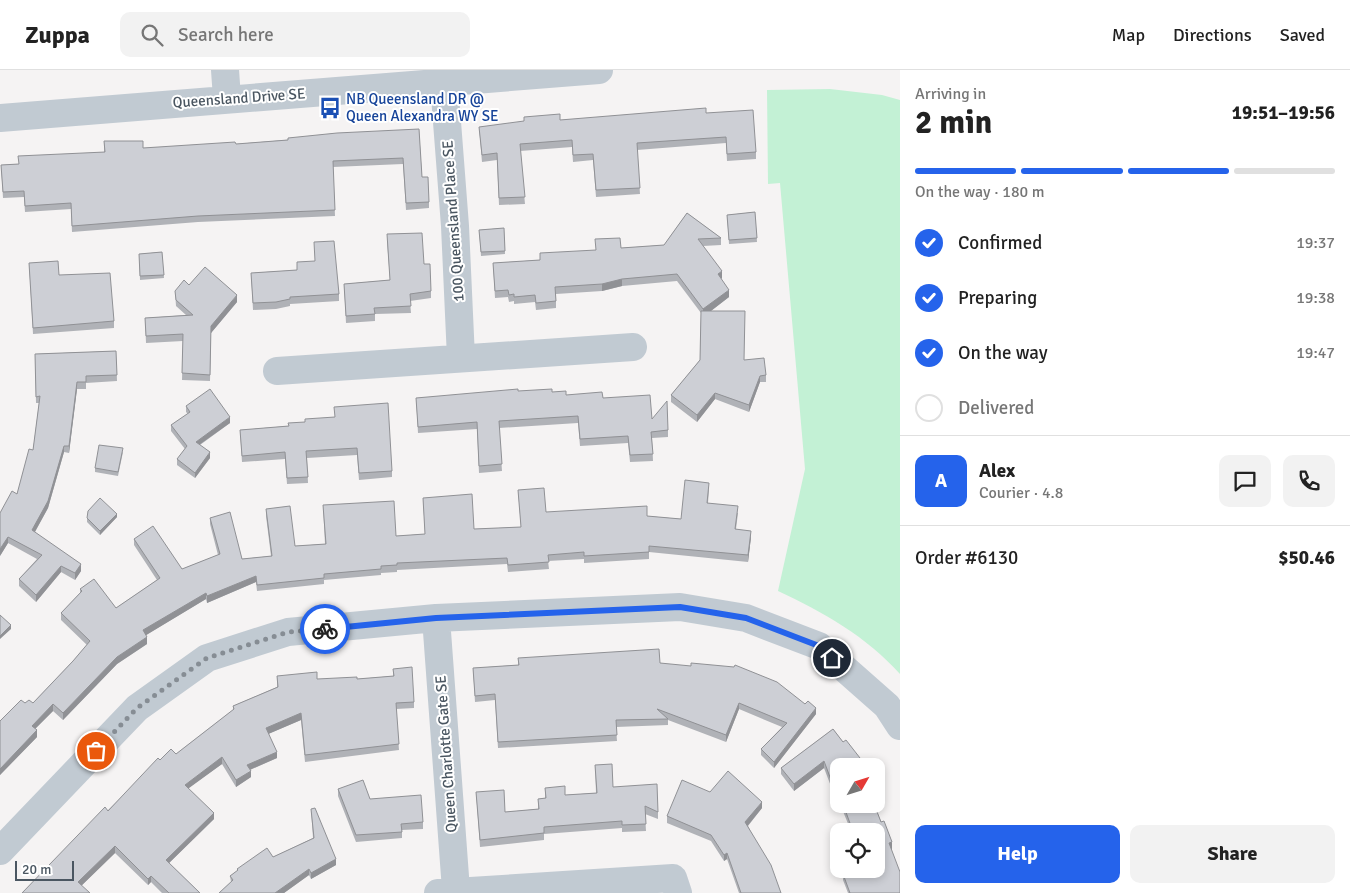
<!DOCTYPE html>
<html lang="en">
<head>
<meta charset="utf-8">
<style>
	:root { --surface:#fff; --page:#f2f2f2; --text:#222; --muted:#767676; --line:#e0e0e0; --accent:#2563eb }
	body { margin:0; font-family:Signika,sans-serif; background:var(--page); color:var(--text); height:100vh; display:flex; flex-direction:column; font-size:19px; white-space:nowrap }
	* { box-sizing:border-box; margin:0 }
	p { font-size:16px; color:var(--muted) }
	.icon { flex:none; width:28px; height:28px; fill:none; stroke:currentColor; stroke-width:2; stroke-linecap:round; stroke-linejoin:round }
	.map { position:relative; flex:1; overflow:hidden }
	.sheet { display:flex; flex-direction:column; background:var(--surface); width:450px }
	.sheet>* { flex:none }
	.needle { width:32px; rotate:51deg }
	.tools { position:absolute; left:830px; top:688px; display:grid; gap:10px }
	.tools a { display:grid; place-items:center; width:55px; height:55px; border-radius:10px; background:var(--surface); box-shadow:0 2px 8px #0003; font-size:25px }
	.scale { position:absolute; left:15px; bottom:12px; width:59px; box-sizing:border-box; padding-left:5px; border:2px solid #4a5661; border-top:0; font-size:14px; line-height:18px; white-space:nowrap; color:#4a5661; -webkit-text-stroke:4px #fff; paint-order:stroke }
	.pin { position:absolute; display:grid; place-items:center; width:42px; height:42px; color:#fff; margin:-21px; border:2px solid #fff; border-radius:50%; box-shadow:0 1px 5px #0007 }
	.courier { position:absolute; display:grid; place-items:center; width:50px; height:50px; margin:-25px; border:4px solid #2563eb; border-radius:50%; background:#fff; color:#222; box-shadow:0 1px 6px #0007 }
	.summary em { font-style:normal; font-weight:700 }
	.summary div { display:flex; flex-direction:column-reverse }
	.summary { display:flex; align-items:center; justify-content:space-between; height:85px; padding:0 15px }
	h1 { font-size:32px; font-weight:700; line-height:38px }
	.bar { display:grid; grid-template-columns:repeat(4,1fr); gap:8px 5px; align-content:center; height:60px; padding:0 15px }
	.bar i { height:6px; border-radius:4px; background:var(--line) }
	.bar .current { background:var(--accent) }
	.bar p { grid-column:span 4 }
	.line { display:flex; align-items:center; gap:12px; padding:0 15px; border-top:1px solid var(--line) }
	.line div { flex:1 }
	.round { display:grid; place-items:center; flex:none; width:52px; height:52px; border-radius:10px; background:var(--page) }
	ol { padding:0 15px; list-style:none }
	li { display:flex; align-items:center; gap:15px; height:55px }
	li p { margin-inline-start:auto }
	li .icon { padding:5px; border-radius:50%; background:var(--accent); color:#fff; stroke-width:4 }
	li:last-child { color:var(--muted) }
	li i { width:28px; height:28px; border:2px solid var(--line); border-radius:50% }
	.button { display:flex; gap:10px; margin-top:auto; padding:10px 15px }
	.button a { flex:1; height:58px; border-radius:10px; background:var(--accent); color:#fff; font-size:20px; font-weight:700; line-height:58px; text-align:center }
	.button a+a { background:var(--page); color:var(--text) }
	header { display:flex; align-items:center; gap:30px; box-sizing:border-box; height:70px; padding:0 25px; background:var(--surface); border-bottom:1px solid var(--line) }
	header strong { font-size:24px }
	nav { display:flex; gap:28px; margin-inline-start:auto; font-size:18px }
	.search { width:350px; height:45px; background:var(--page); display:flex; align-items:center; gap:12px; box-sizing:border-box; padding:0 18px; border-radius:10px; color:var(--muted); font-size:19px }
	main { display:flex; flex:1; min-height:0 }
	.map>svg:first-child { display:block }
	.green { fill:#c3f1d5 }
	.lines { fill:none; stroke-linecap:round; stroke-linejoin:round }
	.minor { stroke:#c1cad2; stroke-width:28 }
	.wall { fill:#b0b2b7 }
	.shaded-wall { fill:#909195 }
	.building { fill:#cdcfd5; stroke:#909195 }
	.done { stroke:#868d94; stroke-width:5; stroke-dasharray:0 9 }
	.route { stroke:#2563eb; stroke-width:6 }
	.labels { text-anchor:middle; stroke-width:4; stroke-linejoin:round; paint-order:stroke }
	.street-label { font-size:15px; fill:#4a5661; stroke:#fff }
	.transit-label { font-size:15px; fill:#164399; stroke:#fff; text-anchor:start }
</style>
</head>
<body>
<header>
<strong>Zuppa</strong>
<div class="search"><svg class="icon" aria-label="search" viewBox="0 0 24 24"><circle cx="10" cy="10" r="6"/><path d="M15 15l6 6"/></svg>Search here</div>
<nav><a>Map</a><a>Directions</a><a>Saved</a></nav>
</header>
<main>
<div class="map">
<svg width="900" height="823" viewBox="0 0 900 823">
	<rect width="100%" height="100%" fill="#f5f3f3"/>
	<!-- green -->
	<path class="green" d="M830,19L882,25L900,30V604C866,566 823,542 778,521L805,399L780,113L768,114L767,20Z"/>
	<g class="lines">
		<!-- minor -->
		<path class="minor" d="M225,0L227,28
			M444,13L455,156L461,288
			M0,48L599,0
			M277,301L633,277
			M436,548L456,820
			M0,781L137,638L207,588L288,562L436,548L680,537L746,548L819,576L887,636L900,656
			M438,823L673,808L678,823"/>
	</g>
	<!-- wall -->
	<path class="wall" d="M706,43L756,82V89L727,91L726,73L637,80L640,124L596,127L593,90L573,92L572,77L520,81L525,134L499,135L497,90L482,92L479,57L560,50Z
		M419,59L422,107L429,132V138L406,140L403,94L333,97L335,146L198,152L72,162L71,139L25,142L24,127L3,128L1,95L18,94L104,82V71L143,78L236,74Z
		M755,142L757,172L729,174L727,145Z
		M687,143L721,168V175L703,176L722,208L721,209L729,227L711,241L744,290L766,305V312H760L749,342L715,329L697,352L671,332V325L700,290L701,243L677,211L622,216L602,221L556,224V238L536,240L535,232L514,234V231L509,232L508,227L495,228L493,193L540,190L621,178L664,175Z
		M504,158L505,184L481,186L479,160Z
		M387,171L424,194L431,221V228L410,231L411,243L375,244V251L346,253L344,214L390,210Z
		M162,182L164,208L140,210L139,184Z
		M297,192L339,224V231L290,234V236L276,239L253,240L251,203L297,200Z
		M29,193L59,205L114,251V258L33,264Z
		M189,215L237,232L211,263L210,311L182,310L183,271L146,273L145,248L186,245L176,236L175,221Z
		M116,281L117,311L86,313V319H77L69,383L64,382L48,438L35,462L81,501L75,510L61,502L36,532L19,516V509L37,489L8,473L0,486L17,424L33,380L39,333H36L35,284Z
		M518,321L552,322L566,325L603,328L652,349L668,360V367L652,368L653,391L630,392L628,373L580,376L578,353L499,358L502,401L479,403L477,359L418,363L416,328Z
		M186,336L230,353L200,375L210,388L195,408L177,395V389L185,379L171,361V355L188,344L186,342Z
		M335,347L392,401V407L359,410L357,385L307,388L308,413L287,414L285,389L242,392L240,360L288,356L305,352Z
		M123,382L118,406L95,402V398Z
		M709,419L708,433L738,443L736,459L751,467L748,492L649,482V489L584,493V489L548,491L549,499L508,502L507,494L397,500V502L381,503V505L324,510V514L257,521L256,512L207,533L206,529L146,565L147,574L117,594L63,650L53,641L35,659L37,667L0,705V651L25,633H33L73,591L87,575L61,550V543L80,523V519L116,538L157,510L134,475V469L182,499L218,485L210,454V448L242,489L271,486L266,446V439L295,476L325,474L323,435L396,466L425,464L423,428L474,459L521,457L518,420L546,442L647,446L681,449Z
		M117,447L100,465L87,452V448Z
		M518,588L660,593L816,644L774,698L761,685V679L782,657L739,639L726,672L668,650V655L616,657L617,671L498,678L495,630L475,632L473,598L518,595Z
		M393,599L414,632V638L396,639L399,680L305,692L301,650L268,664L277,688L250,700L251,707L236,717L222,694L188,718L214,749L169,793L200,823H162L151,812L148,815L115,783L82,815L22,823L160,690L176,684L233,640V636L277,617V606L317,609H357L393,606Z
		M833,659L860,694L839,696L837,732L824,698L794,721L781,704V698Z
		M595,695L613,717L658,742V749L645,744L646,761L622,762V758L544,764V770L480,777L476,722L505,742L538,739V729L545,728V718L565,725L596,723Z
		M338,719L370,729L423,752V759L402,760V768L356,772L338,726Z
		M710,722L762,738L748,756L781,823H739L727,789L724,791L711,771L667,753V746Z
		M840,734H874L892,779H891L900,823H848L843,810V804L876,799V761H851Z
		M311,739L336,795L311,809L309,805L284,823H219L231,812L230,806L237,801V799L273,787L313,768Z"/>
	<!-- shaded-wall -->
	<path class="shaded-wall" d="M722,201V208L718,211V204Z
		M622,209V216L602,221V214Z
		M729,220V227L703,247V239Z
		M237,225V232L211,263L210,311L211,256Z
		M760,306V312L749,342V335Z
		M77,312V319L69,383V376Z
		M715,323V329L697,352V345Z
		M230,347V353L196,377V372Z
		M64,376V382L48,438L32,467V460Z
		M210,382V388L195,408V403Z
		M117,444V447L100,465V461Z
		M751,461V467L748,492V485Z
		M8,467V473L0,486V479Z
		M81,494V501L75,510V503Z
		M61,496V502L36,532V525Z
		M256,506V512L207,533V526Z
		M206,523V529L143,567V560Z
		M11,555V559L0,569V566Z
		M147,567V574L117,594L63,650V643L117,587Z
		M739,633V639L726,672V665Z
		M53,634V641L32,662V656Z
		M816,638V644L774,698V692Z
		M301,643V650L266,665V658Z
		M37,660V667L0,705V699Z
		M277,682V688L247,701V695Z
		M222,687V694L185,721V715Z
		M824,691V698L794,721V714Z
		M251,701V707L236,717V710Z
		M839,725V731L837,732V726Z
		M762,732V738L745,759V752Z
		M214,743V749L166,796V790Z
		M853,755V761H851V756Z
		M892,772V779L889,780V773Z
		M115,776V783L78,819V812Z
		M727,783V789L724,791V785Z
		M336,789V795L311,809V803Z
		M309,799V805L284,823H275Z
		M151,806V812L148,815V809Z"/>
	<!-- building -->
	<path class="building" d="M706,38V43L753,40L756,82L727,84L726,67L637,73L640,118L596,120L593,84L573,85L572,70L520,74L525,127L499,128L497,83L482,85L479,57L524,51V47L560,44V50Z
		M419,59L422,107H428L429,132L406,133L403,88L333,91L335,140L198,146L72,156L71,133L25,136L24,121L3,122L1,95L19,94L18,86L105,82L104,71H143V78L235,72L236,74L288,70V68L337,63Z
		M755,142L757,168L729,170L727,145Z
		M687,143L721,168L698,169L722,201L718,204L729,220L703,239L677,204L622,209L602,214L555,217L556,231L536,233L535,225L514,227V224L509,225L508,220L495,221L493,193L540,190V183L596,180L595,169L620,168L621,178L664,175Z
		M504,158L505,181L481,182L479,160Z
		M422,163L424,194H430L431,221L410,224L411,236L374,238L375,244L346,246L344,214L390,210L387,164Z
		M334,171L339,224L290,227V229L276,232L253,233L251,203L297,200V192L315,191L314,172Z
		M162,182L164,205L140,206L139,184Z
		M58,191L59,205L110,203L114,251L33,258L29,193Z
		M205,197L237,225L211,256L210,305L182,303L183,264L146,266L145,248L193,245L176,230L175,221L184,210L189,215Z
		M701,241H745L744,290L764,288L766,305L760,306L749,335L715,323L697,345L671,325L700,290Z
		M116,281L117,305L86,306V312H77L69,376H64L48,431L32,460L81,494L75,503L61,496L36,525L19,509L42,485L8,467L0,479V443L12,421L17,424L29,379L33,380L40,326L36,327L35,284Z
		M210,319L230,347L196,372L210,382L195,403L177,389L187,376L171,355L190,342L186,336Z
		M518,319V321L552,319V322L566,321V325L602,322L603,328L650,325L652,349L667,331L668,360L651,362L653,384L630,385L628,366L580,369L578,346L499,351L502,394L479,396L477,352L418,357L416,328Z
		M388,333L392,401L359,403L357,378L306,381L308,407L287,408L285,382L242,386L240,360L289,356L288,353L305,352V349L335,347L334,337Z
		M99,375L123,378L118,402L95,398Z
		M685,410L709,413L707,433L738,436L735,459L751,461L748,485L649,476V482L584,486V482L548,485L549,492L508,495L507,488L397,493V495L381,496V499L324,504V508L257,515L256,506L207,526L206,523L143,560L147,567L117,587L63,643L53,634L32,656L37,660L0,699V651L21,630L25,633L29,630L33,633L73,591L90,571L61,543L82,521L80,519L94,509L116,538L160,508L134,469L153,456L182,499L220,484L210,448L230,442L242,489L272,486L266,439L290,436L295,476L326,474L323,435L394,431L396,466L425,464L423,428L472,424L474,459L521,457L518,420L544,418L546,442L647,436V446L681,449Z
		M100,428L117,444L100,461L87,448L88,441Z
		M0,545L11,555L0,566Z
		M659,579L660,593L691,596V593L734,597L735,595L777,612L805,634L808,631L816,638L774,692L761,679L787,653L739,633L726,665L657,639L668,649L616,650L617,665L498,672L495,624L475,626L473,598L519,595L518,588Z
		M412,597L414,632L396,633L399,674L305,685L301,643L266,658L277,682L247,695L251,701L236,710L222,687L185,715L214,743L166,790L200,823H169L151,806L148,809L115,776L78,812L90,823H22L105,737L108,741L158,688L160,690L171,679L176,684L234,639L233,636L278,617L277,606L317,602V609L357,607V609L394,606L393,599Z
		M833,659L843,672L846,670L860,688L858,690L860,696H839V725L837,726L824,691L794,714L781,698Z
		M612,694L613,717L657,714L658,742L645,736L646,754L622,755V751L544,757V763L480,770L476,722L504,720L505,742L539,739L538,729L546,728L545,718L565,716V725L597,723L595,695Z
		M728,701L762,732L745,752L771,795L781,823H741L727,783L724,785L711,765L667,746L682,710L710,722Z
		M363,710L370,729L421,725L423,752L401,754L402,762L356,765L338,719Z
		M843,734H874L881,752L884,751L892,772L889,773L900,802V823H849H850L843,804L857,799H876V761H855L853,755L851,756Z
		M315,738L336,789L311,803L309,799L275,823H219L233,810L230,806L238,800L237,799L267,778L273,787L314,768L311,739Z"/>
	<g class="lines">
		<!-- done -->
		<path class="done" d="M96,681L137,638L207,588L288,562L325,559"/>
		<!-- route -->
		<path class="route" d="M325,559L436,548L680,537L746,548L819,576L832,588"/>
	</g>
	<!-- icons -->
	<defs>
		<g id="bus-bare" transform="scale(1.725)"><path d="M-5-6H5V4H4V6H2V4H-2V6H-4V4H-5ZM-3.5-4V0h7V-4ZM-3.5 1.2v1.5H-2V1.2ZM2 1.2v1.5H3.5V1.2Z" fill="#1a4fb4" stroke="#fff" stroke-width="2.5" paint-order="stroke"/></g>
	</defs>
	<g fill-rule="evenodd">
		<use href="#bus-bare" x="330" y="38"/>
	</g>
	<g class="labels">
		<!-- street labels -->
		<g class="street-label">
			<text transform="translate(239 28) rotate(-4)" y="5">Queensland Drive SE</text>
			<text transform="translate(453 151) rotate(-94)" y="5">100 Queensland Place SE</text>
			<text transform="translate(446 684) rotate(-94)" y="5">Queen Charlotte Gate SE</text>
		</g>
		<!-- transit labels -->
		<g class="transit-label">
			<text x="346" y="34">NB Queensland DR @<tspan x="346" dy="17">Queen Alexandra WY SE</tspan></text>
		</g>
	</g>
</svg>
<div class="tools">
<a><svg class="needle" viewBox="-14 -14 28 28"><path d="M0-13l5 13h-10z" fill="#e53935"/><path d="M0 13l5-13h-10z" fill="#767676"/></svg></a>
<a><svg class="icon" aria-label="locate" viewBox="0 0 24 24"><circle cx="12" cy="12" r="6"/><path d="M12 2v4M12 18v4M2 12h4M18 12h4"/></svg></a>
</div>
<div class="scale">20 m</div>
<div class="pin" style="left:96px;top:681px;background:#ea580c"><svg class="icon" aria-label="bag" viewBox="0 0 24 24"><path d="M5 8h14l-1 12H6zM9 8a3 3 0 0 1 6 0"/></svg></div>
<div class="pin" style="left:832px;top:588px;background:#1f2937"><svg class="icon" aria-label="home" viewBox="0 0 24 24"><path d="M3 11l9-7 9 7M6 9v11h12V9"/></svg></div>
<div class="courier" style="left:325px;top:559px"><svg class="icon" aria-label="bike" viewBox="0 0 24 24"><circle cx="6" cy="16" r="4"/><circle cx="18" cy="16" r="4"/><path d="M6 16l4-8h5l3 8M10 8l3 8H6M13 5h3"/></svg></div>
</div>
<section class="sheet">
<div class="summary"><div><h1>2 min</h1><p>Arriving in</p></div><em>19:51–19:56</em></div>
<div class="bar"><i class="current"></i><i class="current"></i><i class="current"></i><i></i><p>On the way · 180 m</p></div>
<ol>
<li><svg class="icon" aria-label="check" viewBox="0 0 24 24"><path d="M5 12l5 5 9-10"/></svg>Confirmed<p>19:37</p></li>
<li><svg class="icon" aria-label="check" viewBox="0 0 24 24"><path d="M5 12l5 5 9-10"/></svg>Preparing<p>19:38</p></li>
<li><svg class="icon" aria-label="check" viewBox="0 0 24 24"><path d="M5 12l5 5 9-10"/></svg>On the way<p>19:47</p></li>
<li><i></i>Delivered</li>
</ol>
<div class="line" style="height:90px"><b class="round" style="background:var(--accent);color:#fff">A</b><div><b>Alex</b><p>Courier · 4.8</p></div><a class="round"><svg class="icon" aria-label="chat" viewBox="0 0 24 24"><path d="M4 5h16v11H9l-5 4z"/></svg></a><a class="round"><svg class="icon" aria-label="phone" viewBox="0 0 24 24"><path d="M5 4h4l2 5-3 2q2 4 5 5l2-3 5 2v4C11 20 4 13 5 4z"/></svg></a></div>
<div class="line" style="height:65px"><div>Order #6130</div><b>$50.46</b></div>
<div class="button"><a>Help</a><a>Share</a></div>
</section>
</main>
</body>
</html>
